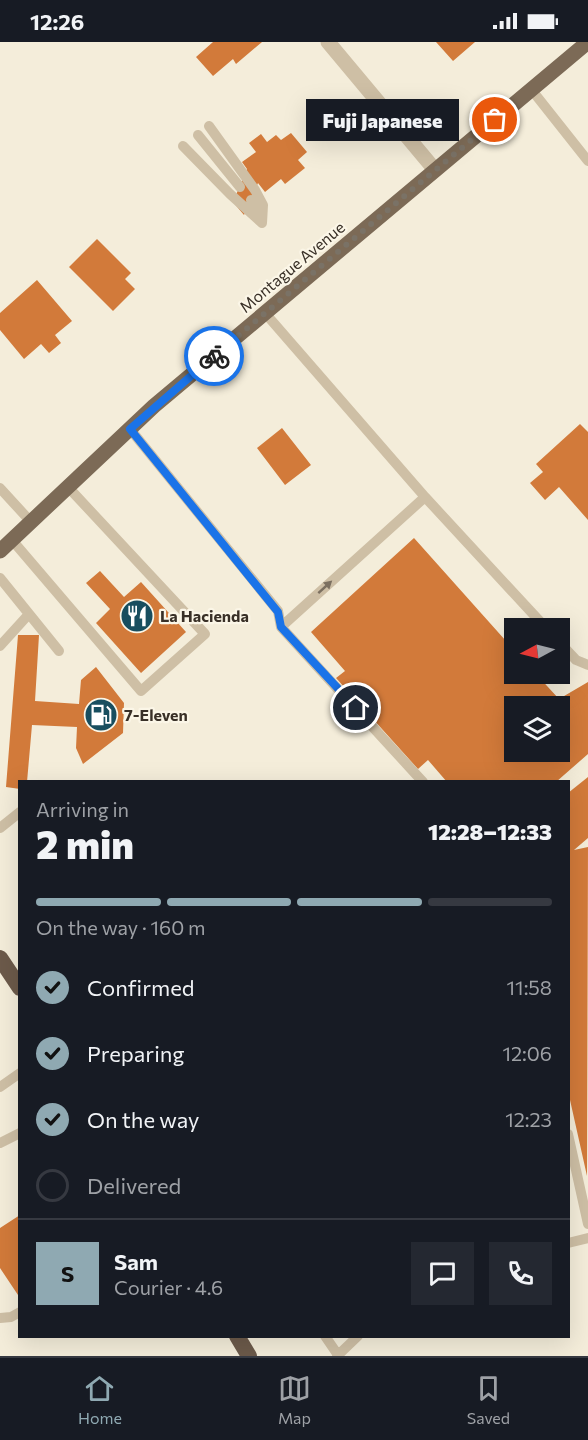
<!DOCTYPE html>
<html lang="en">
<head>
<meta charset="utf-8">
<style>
	:root { --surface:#171b24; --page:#242831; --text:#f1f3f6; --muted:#9ea1a6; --line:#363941; --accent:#8fa9b2 }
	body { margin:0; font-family:Commissioner,sans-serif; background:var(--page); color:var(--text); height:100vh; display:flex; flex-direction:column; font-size:22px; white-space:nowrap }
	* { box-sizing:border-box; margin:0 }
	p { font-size:20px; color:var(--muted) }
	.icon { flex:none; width:33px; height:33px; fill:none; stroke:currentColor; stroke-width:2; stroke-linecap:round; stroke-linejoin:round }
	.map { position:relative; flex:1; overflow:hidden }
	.sheet { position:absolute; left:18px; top:738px; width:552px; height:558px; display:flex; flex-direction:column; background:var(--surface); border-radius:0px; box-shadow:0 6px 24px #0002 }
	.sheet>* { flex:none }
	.needle { width:39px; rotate:263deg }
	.tools { position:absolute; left:504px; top:576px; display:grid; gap:12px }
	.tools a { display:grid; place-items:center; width:66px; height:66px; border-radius:0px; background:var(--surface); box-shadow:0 6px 24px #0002; font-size:30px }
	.pin { position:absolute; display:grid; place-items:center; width:51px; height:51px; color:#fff; margin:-26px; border:3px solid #fff; border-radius:50%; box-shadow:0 2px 6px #0007 }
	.courier { position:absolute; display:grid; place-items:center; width:60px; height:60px; margin:-30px; border:4px solid #1a73e8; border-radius:50%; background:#fff; color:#222; box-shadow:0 2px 8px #0007 }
	.bubble { position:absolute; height:42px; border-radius:0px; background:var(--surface); box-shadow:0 6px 24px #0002; font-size:20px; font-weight:800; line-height:42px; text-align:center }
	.summary em { font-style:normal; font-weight:800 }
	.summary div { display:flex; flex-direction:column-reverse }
	.summary { display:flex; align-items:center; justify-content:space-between; height:102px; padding:0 18px }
	h1 { font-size:39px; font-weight:800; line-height:45px }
	.bar { display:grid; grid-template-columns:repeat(4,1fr); gap:9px 6px; align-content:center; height:72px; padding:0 18px }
	.bar i { height:8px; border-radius:4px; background:var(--line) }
	.bar .selected { background:var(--accent) }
	.bar p { grid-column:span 4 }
	.line { display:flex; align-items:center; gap:15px; padding:0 18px; border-top:2px solid var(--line) }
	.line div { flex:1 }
	.round { display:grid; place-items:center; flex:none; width:63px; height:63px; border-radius:0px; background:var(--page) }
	ol { padding:0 18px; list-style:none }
	li { display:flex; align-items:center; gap:18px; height:66px }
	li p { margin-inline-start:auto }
	li .icon { padding:6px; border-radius:50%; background:var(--accent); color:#111; stroke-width:4 }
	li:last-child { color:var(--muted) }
	li i { width:33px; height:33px; border:3px solid var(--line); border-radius:50% }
	.status { display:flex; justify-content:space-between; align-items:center; height:42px; padding:0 30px; background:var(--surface); direction:ltr }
	.status svg { height:16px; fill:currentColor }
	.tabs { display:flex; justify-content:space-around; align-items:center; height:84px; border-top:2px solid var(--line); background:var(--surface); font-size:16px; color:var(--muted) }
	.tabs a { display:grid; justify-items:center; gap:3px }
	.tabs .selected { color:var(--accent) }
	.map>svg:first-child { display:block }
	.building { fill:#d27a3a; fill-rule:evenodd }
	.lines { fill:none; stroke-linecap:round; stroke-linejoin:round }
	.service { stroke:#cebfa5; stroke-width:10 }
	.minor { stroke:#cebfa5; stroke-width:15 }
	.primary { stroke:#7c6a56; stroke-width:15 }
	.trunk { stroke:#6c5a4a; stroke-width:16 }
	.oneway { fill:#7c7060 }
	.done { stroke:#7a7266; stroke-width:6; stroke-dasharray:0 10.8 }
	.route { stroke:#1a73e8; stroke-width:8 }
	.labels { text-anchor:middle; stroke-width:4.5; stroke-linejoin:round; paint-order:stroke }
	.street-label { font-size:16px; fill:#393027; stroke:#fbf6e7 }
	.poi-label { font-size:16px; font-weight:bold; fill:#393027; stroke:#fbf6e7; text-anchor:start }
</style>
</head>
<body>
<div class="status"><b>12:26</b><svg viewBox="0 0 49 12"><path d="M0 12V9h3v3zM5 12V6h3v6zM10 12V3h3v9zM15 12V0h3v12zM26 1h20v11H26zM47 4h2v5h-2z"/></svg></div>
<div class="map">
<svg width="588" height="1314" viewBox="0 0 588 1314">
	<rect width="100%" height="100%" fill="#f4edda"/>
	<!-- building -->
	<path class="building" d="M213,0H262L236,22L233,17L213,34L196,15Z
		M436,0H475L453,19Z
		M291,91L307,110L298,118L305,126L285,142L281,137L265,150L258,141L244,173L233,160L247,127L242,120L256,110L249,101L261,92L267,100L276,93L281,98Z
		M97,197L131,231L125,237L135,247L113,269L69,225Z
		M37,238L72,279L55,293L61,301L49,311L41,302L24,317L0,288V271Z
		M580,382L588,390V478L559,445L545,458L530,441L543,430L536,422Z
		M282,386L311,423L285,443L257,406Z
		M414,496L514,608V632H536L559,657L588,640V712L556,740H447L428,718L418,727L336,636L345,629L311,590ZM514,664H560V710H514Z
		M100,529L124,555L141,540L186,590L141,631L96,581L110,567L86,541Z
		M18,593H39L35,659L79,662L81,638L96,625L124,661L123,691L83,722L76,706L77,685L32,683L27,740H20V747L6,745Z
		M588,735V796L574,808L588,805L587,1134L568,1049V751Z
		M20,1173V1256L0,1226V1186Z"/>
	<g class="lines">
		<!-- service -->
		<path class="service" d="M531,47L588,119
			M209,84L255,148L263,163L262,181
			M198,93L240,145
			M183,104L230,152L262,181
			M251,158L260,176
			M265,271L425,455L546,586
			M130,387L278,569L281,585L423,740
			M0,446L31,480
			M12,498L141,649L205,592L68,445
			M0,536L59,609
			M281,585L425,455
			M560,601L576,618L588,623
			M0,604L29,572
			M0,786L20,770
			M0,1045L20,1031
			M568,1092L588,1182
			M0,1101L20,1091
			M568,1201L588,1196
			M0,1276L11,1275L20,1270
			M325,1294L338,1313
			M337,1314L358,1294"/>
		<!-- minor -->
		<path class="minor" d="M328,0L435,128"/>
		<!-- primary -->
		<path class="primary" d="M0,509L154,364L588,0"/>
		<!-- trunk -->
		<path class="trunk" d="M0,916L20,946
			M237,1294L249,1314"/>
	</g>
	<!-- one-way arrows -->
	<defs><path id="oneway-solid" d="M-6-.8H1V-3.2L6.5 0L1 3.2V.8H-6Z" transform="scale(1.5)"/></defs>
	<use class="oneway" href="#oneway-solid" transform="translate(325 545) rotate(-42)"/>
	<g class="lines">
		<!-- done -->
		<path class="done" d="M214,314L495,78"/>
		<!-- route -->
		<path class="route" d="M214,314L130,387L278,570L281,585L356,666"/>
	</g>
	<!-- icons -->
	<defs>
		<g id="restaurant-disc" transform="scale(1.725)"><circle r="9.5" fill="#184e5f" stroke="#fbf6e7"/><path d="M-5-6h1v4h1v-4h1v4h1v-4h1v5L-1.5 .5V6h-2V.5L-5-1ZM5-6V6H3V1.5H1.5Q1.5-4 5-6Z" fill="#fff"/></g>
		<g id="fuel-disc" transform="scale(1.725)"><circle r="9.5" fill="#184e5f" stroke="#fbf6e7"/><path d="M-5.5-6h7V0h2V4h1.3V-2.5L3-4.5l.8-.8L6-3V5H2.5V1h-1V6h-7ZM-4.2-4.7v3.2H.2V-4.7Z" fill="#fff"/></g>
	</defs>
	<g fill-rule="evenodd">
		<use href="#restaurant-disc" x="137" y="574"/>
		<use href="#fuel-disc" x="101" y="673"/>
	</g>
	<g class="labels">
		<!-- street labels -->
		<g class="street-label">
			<text transform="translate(292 225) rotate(-40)" y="6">Montague Avenue</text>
		</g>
		<!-- poi labels -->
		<g class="poi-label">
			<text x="160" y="580">La Hacienda</text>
			<text x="124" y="679">7-Eleven</text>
		</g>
	</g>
</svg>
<div class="tools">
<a><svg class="needle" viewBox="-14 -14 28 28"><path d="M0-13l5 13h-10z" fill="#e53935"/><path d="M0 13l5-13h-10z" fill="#9ea1a6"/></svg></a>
<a><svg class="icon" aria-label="layers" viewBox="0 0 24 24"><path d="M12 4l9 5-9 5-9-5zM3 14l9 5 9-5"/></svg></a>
</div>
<div class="pin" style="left:495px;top:78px;background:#ea580c"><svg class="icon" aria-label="bag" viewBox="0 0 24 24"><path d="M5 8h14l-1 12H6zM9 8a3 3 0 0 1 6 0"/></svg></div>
<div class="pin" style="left:356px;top:666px;background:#1f2937"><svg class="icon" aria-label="home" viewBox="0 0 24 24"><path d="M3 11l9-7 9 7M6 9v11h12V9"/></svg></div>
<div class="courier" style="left:214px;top:314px"><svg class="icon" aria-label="bike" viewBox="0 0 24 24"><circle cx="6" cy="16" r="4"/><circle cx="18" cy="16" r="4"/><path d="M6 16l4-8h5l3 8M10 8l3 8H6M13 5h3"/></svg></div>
<div class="bubble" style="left:306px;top:57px;width:153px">Fuji Japanese</div>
<section class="sheet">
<div class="summary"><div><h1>2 min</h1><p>Arriving in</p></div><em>12:28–12:33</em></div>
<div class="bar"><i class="selected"></i><i class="selected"></i><i class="selected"></i><i></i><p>On the way · 160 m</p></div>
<ol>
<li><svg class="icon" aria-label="check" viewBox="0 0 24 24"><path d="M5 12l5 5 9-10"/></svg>Confirmed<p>11:58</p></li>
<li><svg class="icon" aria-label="check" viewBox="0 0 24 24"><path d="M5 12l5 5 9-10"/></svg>Preparing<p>12:06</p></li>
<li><svg class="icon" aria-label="check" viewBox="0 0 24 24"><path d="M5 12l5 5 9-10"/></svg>On the way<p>12:23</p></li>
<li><i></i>Delivered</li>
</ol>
<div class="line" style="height:108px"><b class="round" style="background:var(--accent);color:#111">S</b><div><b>Sam</b><p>Courier · 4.6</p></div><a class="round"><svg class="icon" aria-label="chat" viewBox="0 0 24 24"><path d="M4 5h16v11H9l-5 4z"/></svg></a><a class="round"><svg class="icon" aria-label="phone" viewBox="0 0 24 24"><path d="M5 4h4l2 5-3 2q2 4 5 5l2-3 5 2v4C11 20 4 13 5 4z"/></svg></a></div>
</section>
</div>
<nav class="tabs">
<a class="selected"><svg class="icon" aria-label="home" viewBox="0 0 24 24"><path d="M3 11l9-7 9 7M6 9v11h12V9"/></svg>Home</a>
<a><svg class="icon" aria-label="map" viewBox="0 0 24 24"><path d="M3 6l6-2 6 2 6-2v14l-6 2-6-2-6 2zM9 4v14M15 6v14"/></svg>Map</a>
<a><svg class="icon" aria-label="saved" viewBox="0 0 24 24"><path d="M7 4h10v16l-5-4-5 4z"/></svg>Saved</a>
</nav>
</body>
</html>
